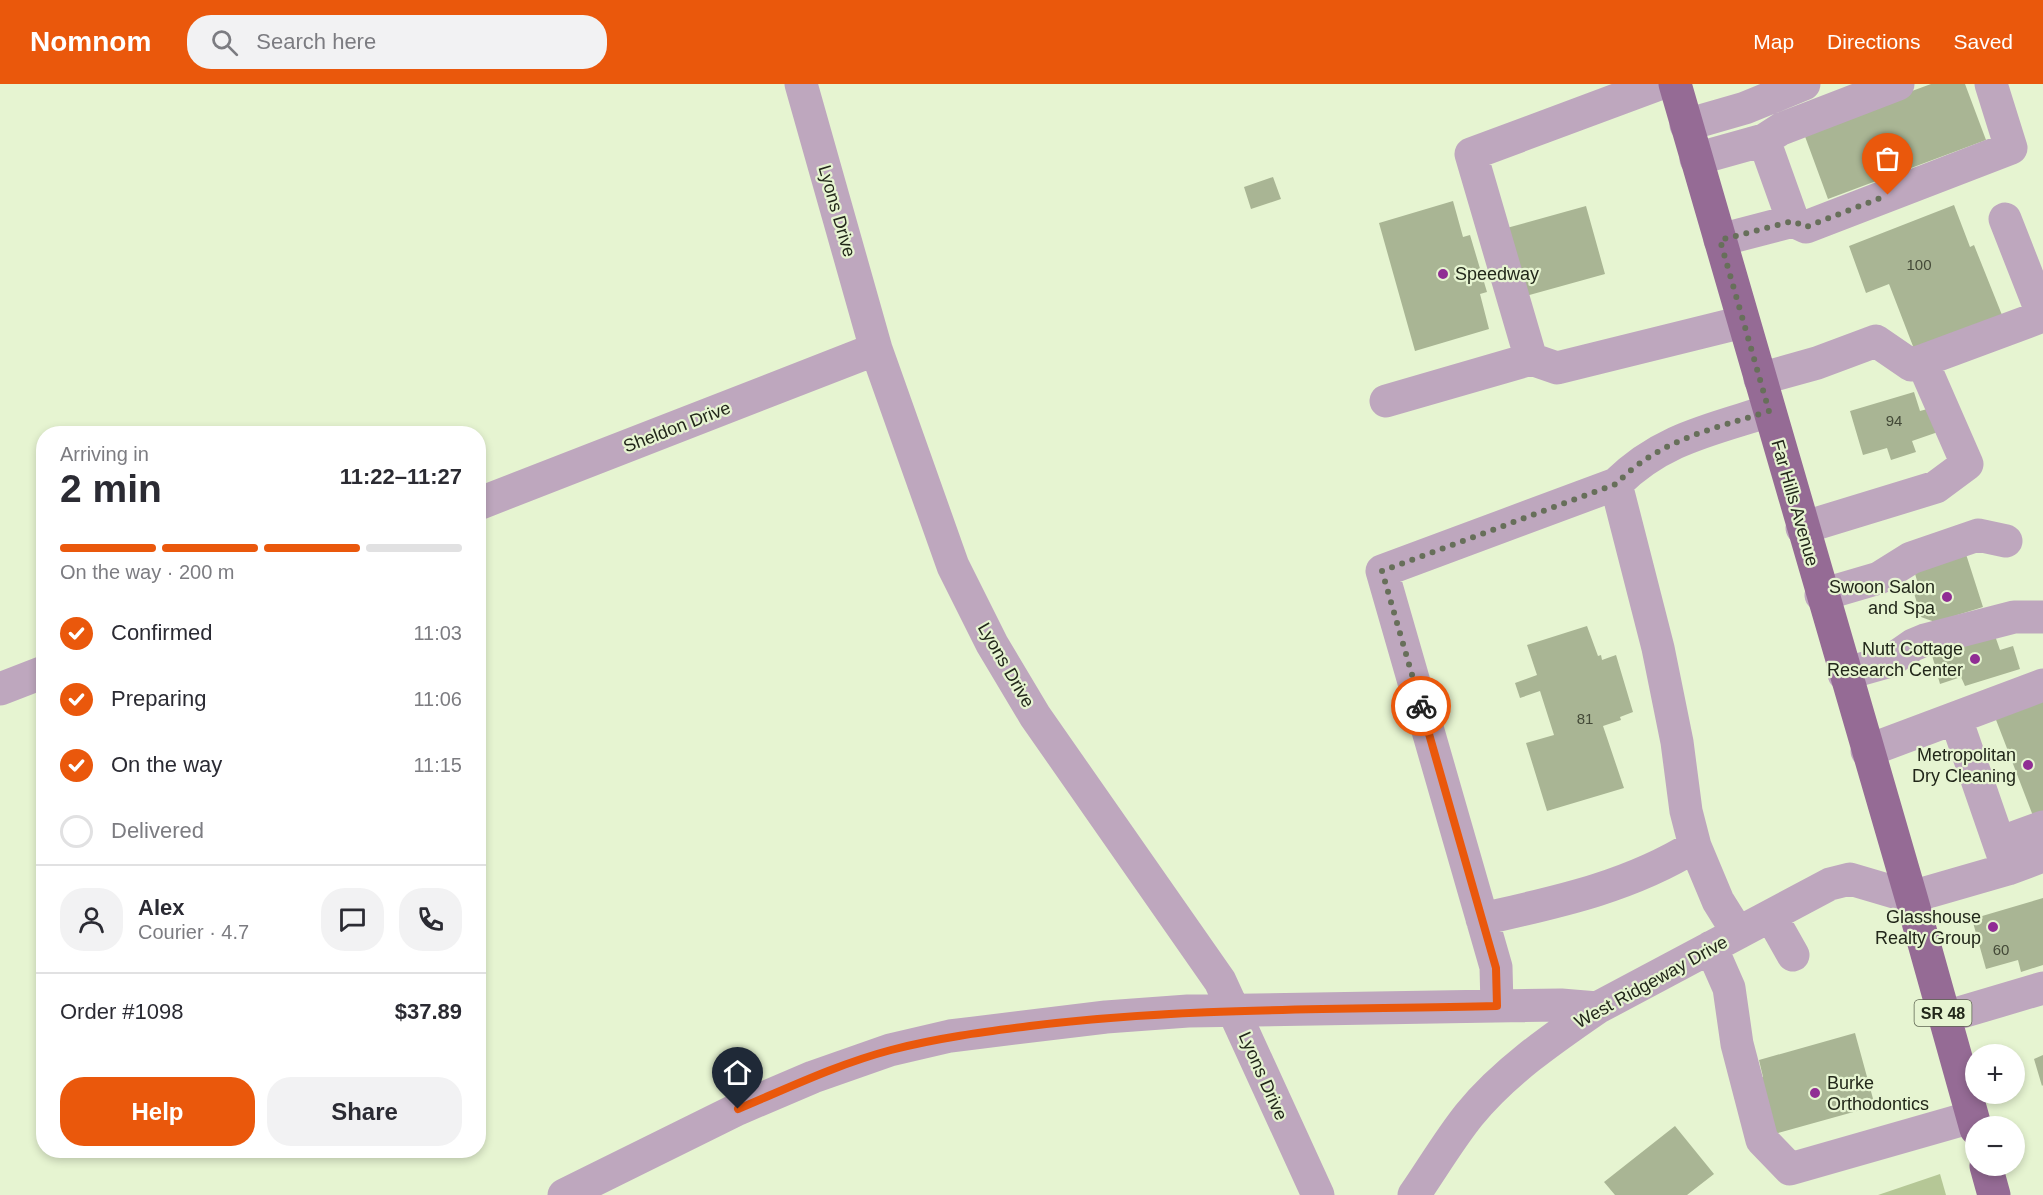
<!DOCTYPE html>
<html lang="en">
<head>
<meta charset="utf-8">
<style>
	:root { --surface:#fff; --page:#f2f2f3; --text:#2b2b33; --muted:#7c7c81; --line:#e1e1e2; --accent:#ea580c }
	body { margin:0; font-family:Helvetica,sans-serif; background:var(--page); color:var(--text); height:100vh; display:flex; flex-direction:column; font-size:22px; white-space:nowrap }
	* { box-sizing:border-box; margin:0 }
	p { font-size:20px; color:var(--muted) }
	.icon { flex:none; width:33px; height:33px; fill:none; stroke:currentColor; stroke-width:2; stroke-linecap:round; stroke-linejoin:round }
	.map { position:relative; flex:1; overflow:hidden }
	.side { position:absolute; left:36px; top:342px; width:450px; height:732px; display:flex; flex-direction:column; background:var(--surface); border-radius:24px; box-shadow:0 3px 9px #0003 }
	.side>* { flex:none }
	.fabs { position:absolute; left:1965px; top:960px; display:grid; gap:12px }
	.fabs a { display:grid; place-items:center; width:60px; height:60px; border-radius:50%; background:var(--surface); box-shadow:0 3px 9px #0003; font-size:30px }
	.pin { position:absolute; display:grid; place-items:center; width:51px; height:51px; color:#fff; margin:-62px -26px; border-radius:50% 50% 50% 0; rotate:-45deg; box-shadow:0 0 6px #0007 }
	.pin .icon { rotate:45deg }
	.courier { position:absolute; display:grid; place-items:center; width:60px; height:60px; margin:-30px; border:4px solid #ea580c; border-radius:50%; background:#fff; color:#222; box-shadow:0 2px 8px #0007 }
	.headline em { font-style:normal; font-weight:700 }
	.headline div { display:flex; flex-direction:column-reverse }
	.headline { display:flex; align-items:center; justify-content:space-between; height:102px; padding:0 24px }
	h1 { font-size:39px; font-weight:700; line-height:45px }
	.bar { display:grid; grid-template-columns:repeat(4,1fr); gap:9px 6px; align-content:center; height:72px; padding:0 24px }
	.bar i { height:8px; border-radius:4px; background:var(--line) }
	.bar .active { background:var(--accent) }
	.bar p { grid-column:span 4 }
	.line { display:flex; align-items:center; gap:15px; padding:0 24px; border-top:2px solid var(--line) }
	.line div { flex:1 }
	.round { display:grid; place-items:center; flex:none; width:63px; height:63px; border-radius:24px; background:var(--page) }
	ol { padding:0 24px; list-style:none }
	li { display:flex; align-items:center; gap:18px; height:66px }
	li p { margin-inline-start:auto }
	li .icon { padding:6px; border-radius:50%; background:var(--accent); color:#fff; stroke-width:4 }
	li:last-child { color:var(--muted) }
	li i { width:33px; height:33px; border:3px solid var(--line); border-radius:50% }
	.action { display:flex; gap:12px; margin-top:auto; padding:12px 24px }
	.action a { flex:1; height:69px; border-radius:24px; background:var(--accent); color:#fff; font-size:24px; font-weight:700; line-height:69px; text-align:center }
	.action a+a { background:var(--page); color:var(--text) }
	header { display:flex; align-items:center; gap:36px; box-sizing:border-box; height:84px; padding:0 30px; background:var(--accent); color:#fff }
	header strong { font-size:28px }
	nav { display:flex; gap:33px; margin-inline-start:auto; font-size:21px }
	.search { width:420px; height:54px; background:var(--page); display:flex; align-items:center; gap:15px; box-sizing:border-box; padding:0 21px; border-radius:24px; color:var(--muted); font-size:22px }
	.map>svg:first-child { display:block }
	.green { fill:#b5c796 }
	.building { fill:#a9b594 }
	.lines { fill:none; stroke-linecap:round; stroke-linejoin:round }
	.minor { stroke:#bea7be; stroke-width:33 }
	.major { stroke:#956b95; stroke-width:33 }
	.done { stroke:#676f5a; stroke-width:6; stroke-dasharray:0 10.8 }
	.route { stroke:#ea580c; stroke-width:8 }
	.poi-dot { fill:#902d94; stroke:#e6f4d1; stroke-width:2 }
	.labels { text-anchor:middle; stroke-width:4.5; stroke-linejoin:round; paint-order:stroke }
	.number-label { font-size:15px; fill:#444a38 }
	.shield { fill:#e6f4d1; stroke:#5d6451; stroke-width:1.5 }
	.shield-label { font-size:16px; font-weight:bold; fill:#22271a }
	.street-label { font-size:18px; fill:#22271a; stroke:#e6f4d1 }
	.poi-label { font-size:18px; fill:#22271a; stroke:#e6f4d1; text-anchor:end }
</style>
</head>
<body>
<header>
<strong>Nomnom</strong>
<div class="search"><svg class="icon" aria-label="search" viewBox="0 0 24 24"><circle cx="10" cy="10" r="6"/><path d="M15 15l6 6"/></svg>Search here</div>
<nav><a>Map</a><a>Directions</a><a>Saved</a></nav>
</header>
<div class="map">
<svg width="2043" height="1111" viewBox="0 0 2043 1111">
	<rect width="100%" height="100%" fill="#e6f4d1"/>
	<!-- green -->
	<path class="green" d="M1940,1090L1946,1111H1878Z"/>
	<!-- building -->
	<path class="building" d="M1931,0H1965L1986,56L1828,115L1803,47Z
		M1273,93L1281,115L1251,125L1244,103Z
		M1453,117L1463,153L1470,151L1487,208L1480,210L1489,245L1415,267L1379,139Z
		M1954,121L1970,163L1974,161L2004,236L1916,270L1889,200L1866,209L1849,162Z
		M1586,122L1605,190L1522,213L1503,145Z
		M1914,308L1920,327L1931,324L1938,348L1912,357L1916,368L1891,376L1887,364L1863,371L1850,327Z
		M1965,467L1983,523L1935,538L1921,533L1912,502L1918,500L1913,483Z
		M1587,542L1598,572L1601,571L1602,576L1616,571L1633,628L1620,633L1621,636L1603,642L1624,704L1547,727L1526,659L1554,651L1540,607L1520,614L1515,599L1537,591L1527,561Z
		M1993,546L2000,566L2013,562L2020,585L1965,602L1961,593L1940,600L1930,564Z
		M2043,606V735L2035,737L1993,628Z
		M2043,814V881L2021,888L2018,876L1986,885L1972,835Z
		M1855,949L1875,1022L1771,1051L1756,995L1763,993L1759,976Z
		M2043,971V1001L2042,1002L2034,975Z
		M1675,1042L1714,1090L1687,1111H1615L1604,1098Z"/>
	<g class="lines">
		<!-- minor -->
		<path class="minor" d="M801,0L876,265L953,482L992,560L1035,632L1220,897L1318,1111
			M1659,0L1471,70L1531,275L1557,284L1743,238
			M1686,41L1745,24L1804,0
			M1764,56L1793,137
			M1696,75L1764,56L1781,45L1898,0
			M1720,156L1793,137L1806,143L2011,64L1991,0
			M1760,295L1817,279L1876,257L1911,281L2043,232L2005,135
			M1386,317L1531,275
			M1616,400L1658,564L1677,658L1686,727L1695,762L1718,817L1738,849
			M478,420L876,265
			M1802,444L1936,403L1967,380L1922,277
			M1821,511L1879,494L1911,474L1978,451L2006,457
			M1844,590L1890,577L1913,561L1925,556L2014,533H2043
			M0,605L44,588
			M1956,635L2008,785
			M1867,667L2043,601
			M1999,759L2043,743
			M1771,832L1793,871
			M1482,835C1557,818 1629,803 1695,762
			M1711,863L1729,904L1737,960L1762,1056L1790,1085L1972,1033
			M1497,922L1496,883L1382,487L1616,400C1661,355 1710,346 1769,327
			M1945,933L2043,904
			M564,1111L738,1025L813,993L890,966L950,952L1106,933L1188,927L1561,921L1597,924
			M1414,1111C1432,1085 1449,1056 1469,1031C1504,988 1552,955 1597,924L1830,800L1850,795L1911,813L2008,785L2043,772"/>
		<!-- major -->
		<path class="major" d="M1675,0L1911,813L1976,1045
			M1986,1082L1994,1111"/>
	</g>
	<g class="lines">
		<!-- done -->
		<path class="done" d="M1421,622L1382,487L1616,400C1660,355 1711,346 1769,327L1720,156L1793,137L1806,143L1888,111"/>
		<!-- route -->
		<path class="route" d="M738,1025C788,1004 838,980 891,966C937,954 983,948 1030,942C1185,923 1341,926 1497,922L1496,884L1421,622"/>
	</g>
	<!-- markers -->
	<g class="poi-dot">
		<circle cx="1443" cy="190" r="6"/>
		<circle cx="1947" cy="513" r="6"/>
		<circle cx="1975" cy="575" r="6"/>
		<circle cx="2028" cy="681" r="6"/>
		<circle cx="1993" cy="843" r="6"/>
		<circle cx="1815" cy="1009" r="6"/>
	</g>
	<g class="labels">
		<!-- number labels -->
		<g class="number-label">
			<text x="1919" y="186">100</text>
			<text x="1894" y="342">94</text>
			<text x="1585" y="640">81</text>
			<text x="2001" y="871">60</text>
		</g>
		<!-- shield labels -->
		<rect class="shield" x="1914.5" y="916" width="57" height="26" rx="4.5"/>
		<g class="shield-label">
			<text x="1943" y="935">SR 48</text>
		</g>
		<!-- street labels -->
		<g class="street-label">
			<text transform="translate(837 127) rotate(74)" y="6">Lyons Drive</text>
			<text transform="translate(677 343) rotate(-21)" y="6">Sheldon Drive</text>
			<text transform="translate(1795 419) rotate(74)" y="6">Far Hills Avenue</text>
			<text transform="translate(1006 581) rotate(60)" y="6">Lyons Drive</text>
			<text transform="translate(1651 898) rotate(-29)" y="6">West Ridgeway Drive</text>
			<text transform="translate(1263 992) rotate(66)" y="6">Lyons Drive</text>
		</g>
		<!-- poi labels -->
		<g class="poi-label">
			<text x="1455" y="196" text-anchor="start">Speedway</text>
			<text x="1935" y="509">Swoon Salon<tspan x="1935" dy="21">and Spa</tspan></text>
			<text x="1963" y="571">Nutt Cottage<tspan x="1963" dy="21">Research Center</tspan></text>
			<text x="2016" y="677">Metropolitan<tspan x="2016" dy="21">Dry Cleaning</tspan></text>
			<text x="1981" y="839">Glasshouse<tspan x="1981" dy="21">Realty Group</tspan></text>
			<text x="1827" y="1005" text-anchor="start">Burke<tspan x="1827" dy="21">Orthodontics</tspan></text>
		</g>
	</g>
</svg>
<div class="fabs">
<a>+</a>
<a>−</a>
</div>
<div class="pin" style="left:1888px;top:111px;background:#ea580c"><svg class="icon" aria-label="bag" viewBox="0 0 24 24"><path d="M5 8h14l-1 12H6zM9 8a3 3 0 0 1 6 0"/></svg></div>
<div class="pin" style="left:738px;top:1025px;background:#1f2937"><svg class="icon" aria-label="home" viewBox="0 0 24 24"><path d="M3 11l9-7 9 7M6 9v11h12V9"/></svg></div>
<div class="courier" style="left:1421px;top:622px"><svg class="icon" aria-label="bike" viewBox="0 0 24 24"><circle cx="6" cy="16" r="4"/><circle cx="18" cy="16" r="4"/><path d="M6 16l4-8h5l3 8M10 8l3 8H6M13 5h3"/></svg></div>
<section class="side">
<div class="headline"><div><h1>2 min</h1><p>Arriving in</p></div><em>11:22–11:27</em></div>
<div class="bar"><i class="active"></i><i class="active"></i><i class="active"></i><i></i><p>On the way · 200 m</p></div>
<ol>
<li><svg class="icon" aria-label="check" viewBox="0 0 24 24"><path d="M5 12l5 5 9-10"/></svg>Confirmed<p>11:03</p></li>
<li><svg class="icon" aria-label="check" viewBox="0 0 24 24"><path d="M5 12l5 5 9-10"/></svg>Preparing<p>11:06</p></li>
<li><svg class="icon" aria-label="check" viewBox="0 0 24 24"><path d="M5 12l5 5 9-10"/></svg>On the way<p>11:15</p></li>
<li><i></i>Delivered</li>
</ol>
<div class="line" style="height:108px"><a class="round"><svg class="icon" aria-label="person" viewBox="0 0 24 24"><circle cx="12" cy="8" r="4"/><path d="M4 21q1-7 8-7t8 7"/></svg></a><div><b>Alex</b><p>Courier · 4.7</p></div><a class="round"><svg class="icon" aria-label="chat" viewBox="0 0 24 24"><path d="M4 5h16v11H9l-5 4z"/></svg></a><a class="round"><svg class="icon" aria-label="phone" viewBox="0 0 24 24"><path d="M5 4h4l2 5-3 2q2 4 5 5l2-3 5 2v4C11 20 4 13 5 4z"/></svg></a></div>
<div class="line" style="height:78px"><div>Order #1098</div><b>$37.89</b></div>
<div class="action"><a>Help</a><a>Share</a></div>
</section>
</div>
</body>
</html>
